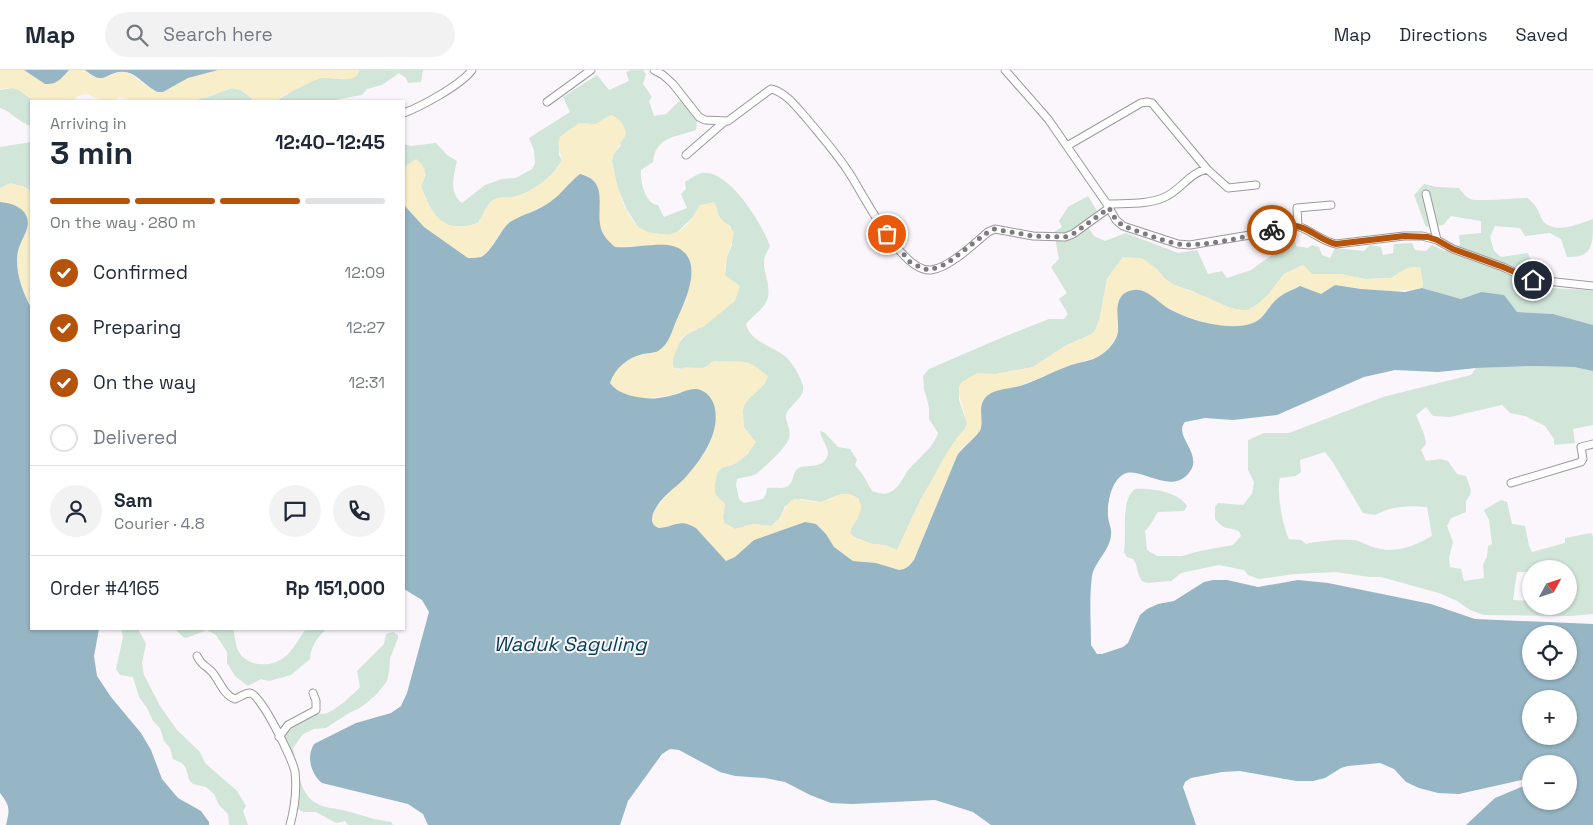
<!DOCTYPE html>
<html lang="en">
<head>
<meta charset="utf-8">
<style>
	:root { --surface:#fff; --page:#f2f2f3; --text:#1f2937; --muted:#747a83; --line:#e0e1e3; --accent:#b45309 }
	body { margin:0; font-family:"Space Grotesk",sans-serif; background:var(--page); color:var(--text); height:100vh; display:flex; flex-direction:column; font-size:19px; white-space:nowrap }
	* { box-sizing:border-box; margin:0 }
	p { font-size:16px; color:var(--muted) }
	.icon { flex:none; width:28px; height:28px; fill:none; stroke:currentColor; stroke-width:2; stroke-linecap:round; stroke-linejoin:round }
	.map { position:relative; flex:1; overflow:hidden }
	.details { position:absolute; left:30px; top:30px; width:375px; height:530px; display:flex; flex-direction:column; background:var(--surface); border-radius:0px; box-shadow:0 1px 4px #0004 }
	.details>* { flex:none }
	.needle { width:32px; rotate:50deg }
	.fabs { position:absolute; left:1522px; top:490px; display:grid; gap:10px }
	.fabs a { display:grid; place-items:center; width:55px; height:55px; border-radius:50%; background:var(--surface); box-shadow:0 1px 4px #0004; font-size:25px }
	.pin { position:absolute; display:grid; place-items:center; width:42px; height:42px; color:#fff; margin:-21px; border:2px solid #fff; border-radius:50%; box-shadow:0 1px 5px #0007 }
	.courier { position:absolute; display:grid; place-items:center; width:50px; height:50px; margin:-25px; border:4px solid #b45309; border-radius:50%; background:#fff; color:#222; box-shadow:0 1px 6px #0007 }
	.head em { font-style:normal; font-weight:700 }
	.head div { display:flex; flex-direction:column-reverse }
	.head { display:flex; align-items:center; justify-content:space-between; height:85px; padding:0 20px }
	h1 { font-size:32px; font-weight:700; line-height:38px }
	.bar { display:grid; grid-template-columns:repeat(4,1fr); gap:8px 5px; align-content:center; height:60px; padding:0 20px }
	.bar i { height:6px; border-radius:4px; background:var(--line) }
	.bar .on { background:var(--accent) }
	.bar p { grid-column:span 4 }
	.line { display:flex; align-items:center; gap:12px; padding:0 20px; border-top:1px solid var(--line) }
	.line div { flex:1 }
	.round { display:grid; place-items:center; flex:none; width:52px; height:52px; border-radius:26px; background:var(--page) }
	ol { padding:0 20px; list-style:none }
	li { display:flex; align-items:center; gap:15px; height:55px }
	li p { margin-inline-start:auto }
	li .icon { padding:5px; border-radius:50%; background:var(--accent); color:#fff; stroke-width:4 }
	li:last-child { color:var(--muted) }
	li i { width:28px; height:28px; border:2px solid var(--line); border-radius:50% }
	header { display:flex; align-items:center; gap:30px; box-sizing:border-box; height:70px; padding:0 25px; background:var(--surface); border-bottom:1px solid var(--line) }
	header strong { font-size:24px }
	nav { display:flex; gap:28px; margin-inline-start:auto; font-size:18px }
	.search { width:350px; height:45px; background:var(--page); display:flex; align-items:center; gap:12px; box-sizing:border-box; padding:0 18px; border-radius:28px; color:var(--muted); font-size:19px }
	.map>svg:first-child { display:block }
	.green { fill:#d1e5d9; fill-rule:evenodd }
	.sand { fill:#f8eec9 }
	.water { fill:#96b5c5; fill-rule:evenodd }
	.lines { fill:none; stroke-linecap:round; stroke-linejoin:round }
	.street-casing { stroke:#9d999e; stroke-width:9 }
	.street { stroke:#fff; stroke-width:7 }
	.done { stroke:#7d7a7e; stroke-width:5; stroke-dasharray:0 9 }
	.route { stroke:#b45309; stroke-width:6 }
	.labels { text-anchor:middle; stroke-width:4; stroke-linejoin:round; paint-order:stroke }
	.water-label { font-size:20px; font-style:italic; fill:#003f57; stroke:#faf6fb }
</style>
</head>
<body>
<header>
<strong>Map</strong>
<div class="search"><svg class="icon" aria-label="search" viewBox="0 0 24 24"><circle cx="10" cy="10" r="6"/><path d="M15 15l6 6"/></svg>Search here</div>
<nav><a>Map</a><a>Directions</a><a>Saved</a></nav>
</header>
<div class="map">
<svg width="1593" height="755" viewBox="0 0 1593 755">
	<rect width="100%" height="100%" fill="#faf6fb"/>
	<!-- green -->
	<path class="green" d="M359,0H423L421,12L408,13L406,8L399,3L382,15L367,19L362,25L330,31H275C288,25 305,11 320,8C334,6 352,16 359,0Z
		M631,0H643L646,4L643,14L652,27L649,31L654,46L666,44L678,32L688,27L697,49L696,60C676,67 655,67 653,92L641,100C640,111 645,134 658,135L664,147L687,138L681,124L686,119L685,112C689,110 696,104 702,103C729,99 762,154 770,176C767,182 763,188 764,195C765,207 773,222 765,234C761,241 751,247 746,254C750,272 773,276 786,287C793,294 799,304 802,313C809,328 783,337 786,349C788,356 791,360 789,368C788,376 764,398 756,404C751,407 743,407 737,409L736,415L739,429L744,433L763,429L766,424L767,418C772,417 781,419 786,417C795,414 791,402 799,398C808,394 822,399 827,387C831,379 821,370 820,361L825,363L838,377L850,379L857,390L855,395L863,405L872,421C878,423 883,425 888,423C902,418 903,404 911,397C921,386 933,378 938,363L929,349V337L924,319L923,306L929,299L1001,268L1049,249H1064L1068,244L1059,229L1067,223L1051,197L1059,189L1054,162L1062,157L1059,151L1068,137L1088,126L1097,141L1084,151L1094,166L1105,171L1126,163L1178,183L1197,180L1208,204L1222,201L1227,208L1251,200L1272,185L1274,175L1273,161L1294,164L1296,176L1308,178L1312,175L1319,177L1322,185L1330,188L1335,178L1364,181L1370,175L1381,177L1383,185L1393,183L1394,174L1412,173L1415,180L1426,181L1432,175L1445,181L1460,175L1459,165L1481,163V151L1451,146L1443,155L1426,157L1414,125L1424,114L1437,117L1459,118C1462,122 1466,127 1470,129C1475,132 1519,128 1528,128C1531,131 1534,134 1536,137C1539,141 1540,147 1543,151C1556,165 1578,154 1593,149C1593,175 1593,188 1567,187L1561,169L1550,163L1525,166L1520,158L1495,156L1490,167L1494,181L1501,187L1528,183L1533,195L1528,198L1531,215C1551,220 1572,218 1593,221V255L1553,244L1517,242L1481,222L1461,229L1422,218L1423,214L1420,197L1407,198L1391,208L1365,209L1340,204H1312L1303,195L1284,204L1268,225L1258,234L1248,240H1242L1230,238L1192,221L1174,215L1165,209L1157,199L1123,187L1107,209L1100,247L1095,261L1090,265L1067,275L1033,297L996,304H977L959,317V330L967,353L965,359L956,369L920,431L897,480L884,475L872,474L854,467L850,463L851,457L858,448L859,429L852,425L845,424L838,425L821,432L801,429L785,436L780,448L771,456L753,454L735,459L724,453L723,447L725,434L716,426L714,419L717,402L723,397L734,394L749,383C747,370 738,342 746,332C751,325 760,319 766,312L745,292L726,293L714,291C711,293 707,297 703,298C699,299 676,299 673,298C670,284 682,262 697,260L725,205L727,186L732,175L731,157C723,151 717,148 717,138L700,135L693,147L675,164L669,165L649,163L638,157L627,140L617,116L612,91L613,85L621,75C595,54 590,43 560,67L559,85L562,90C553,107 532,123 513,127C507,128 498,127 493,130C485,136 484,145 478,153C442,165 432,145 421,116L426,104L404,97V74L411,76L436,73L447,85L457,91C454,105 448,122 462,133L485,115L502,109L516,108L532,99L535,93L534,80L529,68L570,42L563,27L597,5L609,20L629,11L626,2Z
		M13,18L19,20L34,31H31V56C18,52 11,41 0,38V20Z
		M232,18C246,19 247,28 258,31H191L207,27Z
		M31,72V121L23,116L0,118V77Z
		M1533,296L1574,297L1593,301V355L1573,359L1575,373L1554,375V369L1545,356L1525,346L1510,343L1502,335L1450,347L1433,346L1426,337L1416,345L1424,364L1426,374L1421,380L1426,391L1440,389L1448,391L1457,404L1466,406L1471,420L1470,425L1466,431V442L1451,448L1447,456L1453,472L1449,488L1450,497L1461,499L1464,511L1484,508L1483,494L1487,487L1488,476L1492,474L1489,450L1484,440L1501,430L1507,432L1512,454L1525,456L1529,476L1532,482L1565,473V468L1591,463L1593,466V544L1570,546L1484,545L1470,540L1457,531L1439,523L1381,507H1369L1336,502L1294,504L1259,509L1248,505L1244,500L1219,495L1181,503L1171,511L1147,513L1142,511L1139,506L1136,494L1133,489L1127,487L1124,482C1127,465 1120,430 1135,419C1151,418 1179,422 1187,436L1184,441L1158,442C1153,449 1152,454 1145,461L1147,480L1157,486H1182L1200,481L1233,475L1241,466L1239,461C1225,456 1227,462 1215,449V437L1218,433L1243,435L1252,424L1254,412L1248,400V370L1264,363H1289L1383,327L1471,305L1476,298ZM1325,382L1332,391L1363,443L1375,445C1392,436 1408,435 1427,437L1432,466C1413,477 1394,484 1373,477C1365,475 1360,470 1352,470C1338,469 1319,471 1306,474L1301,470L1289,469C1283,459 1276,419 1280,408L1296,406L1301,402L1300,390ZM1531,499H1569V536H1531V531L1513,530L1517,502H1531Z
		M121,559H138L146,574L142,593L144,605L160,636L177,660L200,682L205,693L237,721L246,736L243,741L248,755H229L228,744L219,735L214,724L206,717L193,714L189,710L186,698L182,693L173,689L170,678L164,671L160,658L153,651L147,638L139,627L133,607L120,605L116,599L123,567Z
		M175,559H233C235,565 235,572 237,578C245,599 274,598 287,585C295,578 299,567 306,559H327C317,567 311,576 310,589L291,605L269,611L261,609L248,616L235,606L227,593V582L216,565L207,560L186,568L183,567Z
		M393,562L398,565V568L390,588L389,602L387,611L376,625L360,638L349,643L326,658L314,659L303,664L293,678C297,695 299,724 316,733C325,738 333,738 342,740C359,744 374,750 391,752L393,755H348L345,751L336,753L316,742H303L290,734L293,708L292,702L275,662C285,652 296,649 307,641C313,641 317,644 323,644C332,644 354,624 360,617L357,601L384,574L386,564Z"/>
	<!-- sand -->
	<path class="sand" d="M0,0H24L45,14L63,8L69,0H85L93,7L102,8L123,1L129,3L154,21L164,22L188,8L218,0H359L357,6L351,9L320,8L286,24L275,31L253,30L244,21L232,18L207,27L191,31H134L120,27L112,31H104L86,24L80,25L71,31H34L19,20L13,18L0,19Z
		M611,45C620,48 624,54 626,64C623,71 612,84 612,90C612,96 614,100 615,105C618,120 626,147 639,157C645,162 653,163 660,164C682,167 690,152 700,135L714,132L717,138V144L734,162C732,177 724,190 725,205L740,216L735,231L703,257L691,261L681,269L674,286L672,292L674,298L679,300L685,297L705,298L714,291C723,292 745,290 751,294C757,297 762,302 768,306L766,312L745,333L743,339L744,357L756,372C750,382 741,392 730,396C728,396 724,397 722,398C716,401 712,420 717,426C719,429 723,432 725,434L723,447L724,453L735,459L753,454L771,456C783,449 782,436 794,429C803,429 812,433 821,432C833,430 842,419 854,426C858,428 860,431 861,435C862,446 852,453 850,463L854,467L872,474L884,475L897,480L920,431L945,386L956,369L965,359L967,353L959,324V317L962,312L977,303L997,304L1033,297L1067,275L1090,265L1095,261L1100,247L1107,209L1123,187L1142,188L1157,199L1165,209L1174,215L1206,227L1230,238L1242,240H1248L1258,234L1268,225L1284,204L1304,195L1312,204H1340L1365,209L1391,208L1407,198L1420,197L1423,214L1422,218C1394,224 1364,219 1335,215L1321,224L1300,216C1293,220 1283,223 1277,229C1266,238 1268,245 1253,253C1232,263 1187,249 1168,238C1158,233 1150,224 1139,220L1117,245L1118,260L1116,268L1112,275L1100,286L1066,297L1022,315L993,323L981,343V358L979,363L961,379L957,386L914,490L909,496L904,499L898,500L876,493L853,491L834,477L826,464L805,452L754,470L735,487L726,491L696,458C679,448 675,457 659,458C635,448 678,416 685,407C694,397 703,387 709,375C714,365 715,356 715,345L680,322C659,329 625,334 609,313C618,290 635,286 657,281L686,231L692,199L661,175L615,177C610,173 604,168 602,162C594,143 608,119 588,106L573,109L560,125L549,133L510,152C500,160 491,183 481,187C477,188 472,188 468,188L424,157L404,135V97L416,89C428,98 426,104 421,116C432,145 443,165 478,153C484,145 485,136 493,130C498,127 507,128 513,127C532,123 553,107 562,90L558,73L560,67L579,53L595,54Z
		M10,113L23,116L31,121V238C23,222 17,207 17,190C17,185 18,179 20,175C24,164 33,154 24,143C18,135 9,133 0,132V118Z"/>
	<!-- water -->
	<path class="water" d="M24,0H69C62,8 57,15 45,14Z
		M85,0H218L188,8L163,22H158C147,18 137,3 125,2C106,0 106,18 85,0Z
		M580,104C608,111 597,134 600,154C601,164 608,171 615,177C631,179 662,171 676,177C705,189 686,230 677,249C672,260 669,275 658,281C654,283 647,283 643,284C627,288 615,298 610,313C615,320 624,324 632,326C650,330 659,329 677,324C682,322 690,319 695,319C704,319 712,327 714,335C722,362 701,390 684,409C675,418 664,425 657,436C652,444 648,454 659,458C675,457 679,448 696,458L726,491L735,487L754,470L805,452L816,454L826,464L834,477L853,491L876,493L899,500L904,499L909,496L914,490L957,386C962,377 979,366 981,358C983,348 978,337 985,328C992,319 1009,319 1020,316C1036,311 1050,303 1066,297C1077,292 1091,292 1101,285C1109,279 1117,271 1118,261C1119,247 1111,223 1134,220C1146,218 1157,231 1166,237C1187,250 1226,261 1250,254C1265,250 1267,237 1277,229C1283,223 1293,220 1300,216L1321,224L1335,215L1361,219L1405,222L1422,218L1461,229L1481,222L1504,225L1517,242L1553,244L1593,255V301L1574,297L1533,296L1476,298L1438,302L1395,300L1364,307L1277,345L1233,350L1205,348L1185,352C1172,367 1208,386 1186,406C1167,423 1140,396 1124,404C1111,411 1107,433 1108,446C1108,452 1112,458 1111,464C1111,479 1095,491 1092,506C1089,528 1091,553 1091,575L1097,584H1102L1123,577L1128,573L1140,545L1147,539L1158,534L1174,531L1204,512L1213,510H1227L1258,517L1298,510L1328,513L1431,534L1475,549L1593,554V755H1466L1495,728L1531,713V731H1569V694H1531V708L1459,724L1438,723L1419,718L1406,712L1394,699L1380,693L1348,696L1341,698L1325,708L1313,711H1296L1240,701L1222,702L1191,708L1185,712L1183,717L1196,755H991L973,742L935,730L852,734L831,733L810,725L785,712L765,708L735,706L720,702L679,680L670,679L662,684L628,731L620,755H428L423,744L408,734L322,713C311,704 306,687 314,674L356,653L391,643L401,636L407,623L429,542L422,530L404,519V135L424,157L468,188C472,188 477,188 481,187C492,182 500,160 510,152C523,144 538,141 550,132C562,124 569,112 580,104ZM1531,564H1569V601H1531ZM1531,629H1569V666H1531Z
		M0,132C9,133 18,135 24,142C33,154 24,164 20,175C18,179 17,185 17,190C17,207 23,222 31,238V559H99L94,586L97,606L111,627L141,663L151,680L162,709L178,728L201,741L209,752V755H6C10,739 10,736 0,723Z"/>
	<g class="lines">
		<!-- street casing -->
		<g class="street-casing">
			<path id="street" d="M654,0L663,5L673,14L699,47L705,50L728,51L771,19C786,22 798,39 808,50C822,67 836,83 848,101C863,123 901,203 931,200C949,198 974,174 988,162L995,159L1033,166L1065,167L1073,164L1109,138
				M1005,0L1048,49L1107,134L1116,150L1123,156L1178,174L1190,175L1256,164L1293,155C1308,157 1320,171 1336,174L1404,166H1422L1437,170L1453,179L1503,197L1528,209L1593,216
				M547,32L591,0
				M404,43C422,36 461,15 472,0
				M1067,76L1141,33L1147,32L1152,33L1207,99
				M686,85L724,52
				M1426,124L1437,170
				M1107,134C1126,133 1148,135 1165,127C1181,120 1189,103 1207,99L1228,118L1256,115
				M1298,156L1297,138L1331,135
				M1511,413L1581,392L1583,389L1581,377L1593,374
				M197,586C202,596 204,594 211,601C220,610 222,624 235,629C240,627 245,623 250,623C261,624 293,690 295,702C297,720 295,737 290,755
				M279,667L288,655L316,640V631L313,623"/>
		</g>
		<!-- street -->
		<use href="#street" class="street"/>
	</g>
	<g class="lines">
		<!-- done -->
		<path class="done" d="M887,164L910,192L924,199L930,200L946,194L988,162L994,159L1033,166L1065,167L1073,164L1109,138L1116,150L1123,156C1141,162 1159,170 1178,174C1197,178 1252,166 1272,160"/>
		<!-- route -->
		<path class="route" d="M1272,160C1279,157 1288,154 1296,156C1310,158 1321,171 1336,174L1404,166L1428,167L1437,170L1453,179L1503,197L1533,210"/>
	</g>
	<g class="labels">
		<!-- water labels -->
		<g class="water-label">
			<text x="570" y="581">Waduk Saguling</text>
		</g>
	</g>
</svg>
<div class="fabs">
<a><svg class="needle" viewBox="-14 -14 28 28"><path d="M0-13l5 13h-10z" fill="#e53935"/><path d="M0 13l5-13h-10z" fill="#747a83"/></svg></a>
<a><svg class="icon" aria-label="locate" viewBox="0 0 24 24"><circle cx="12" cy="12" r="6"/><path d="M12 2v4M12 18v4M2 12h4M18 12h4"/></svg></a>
<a>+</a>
<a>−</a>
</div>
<div class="pin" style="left:887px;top:164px;background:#ea580c"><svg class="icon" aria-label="bag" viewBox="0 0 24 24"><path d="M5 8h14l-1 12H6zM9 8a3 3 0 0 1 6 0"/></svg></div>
<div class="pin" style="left:1533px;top:210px;background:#1f2937"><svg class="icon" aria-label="home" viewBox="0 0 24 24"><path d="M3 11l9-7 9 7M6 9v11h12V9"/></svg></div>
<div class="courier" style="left:1272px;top:160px"><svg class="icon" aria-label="bike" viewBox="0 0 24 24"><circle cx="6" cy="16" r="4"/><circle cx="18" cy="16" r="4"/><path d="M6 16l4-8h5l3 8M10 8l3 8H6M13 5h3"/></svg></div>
<section class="details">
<div class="head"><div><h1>3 min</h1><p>Arriving in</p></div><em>12:40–12:45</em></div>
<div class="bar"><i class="on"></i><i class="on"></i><i class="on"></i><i></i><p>On the way · 280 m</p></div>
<ol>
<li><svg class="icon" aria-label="check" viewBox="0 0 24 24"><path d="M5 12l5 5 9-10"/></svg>Confirmed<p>12:09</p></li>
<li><svg class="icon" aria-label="check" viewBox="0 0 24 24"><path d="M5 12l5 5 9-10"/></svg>Preparing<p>12:27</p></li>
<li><svg class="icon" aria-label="check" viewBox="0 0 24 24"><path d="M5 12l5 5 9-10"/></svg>On the way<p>12:31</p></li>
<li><i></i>Delivered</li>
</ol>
<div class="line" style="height:90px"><a class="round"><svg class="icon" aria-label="person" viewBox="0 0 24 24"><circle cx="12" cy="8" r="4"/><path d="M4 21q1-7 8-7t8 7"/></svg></a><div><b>Sam</b><p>Courier · 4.8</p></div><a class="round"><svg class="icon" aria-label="chat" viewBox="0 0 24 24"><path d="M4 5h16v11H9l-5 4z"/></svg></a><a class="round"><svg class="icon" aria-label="phone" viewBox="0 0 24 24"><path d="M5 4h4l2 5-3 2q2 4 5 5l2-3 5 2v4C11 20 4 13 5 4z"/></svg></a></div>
<div class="line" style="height:65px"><div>Order #4165</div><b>Rp 151,000</b></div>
</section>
</div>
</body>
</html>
